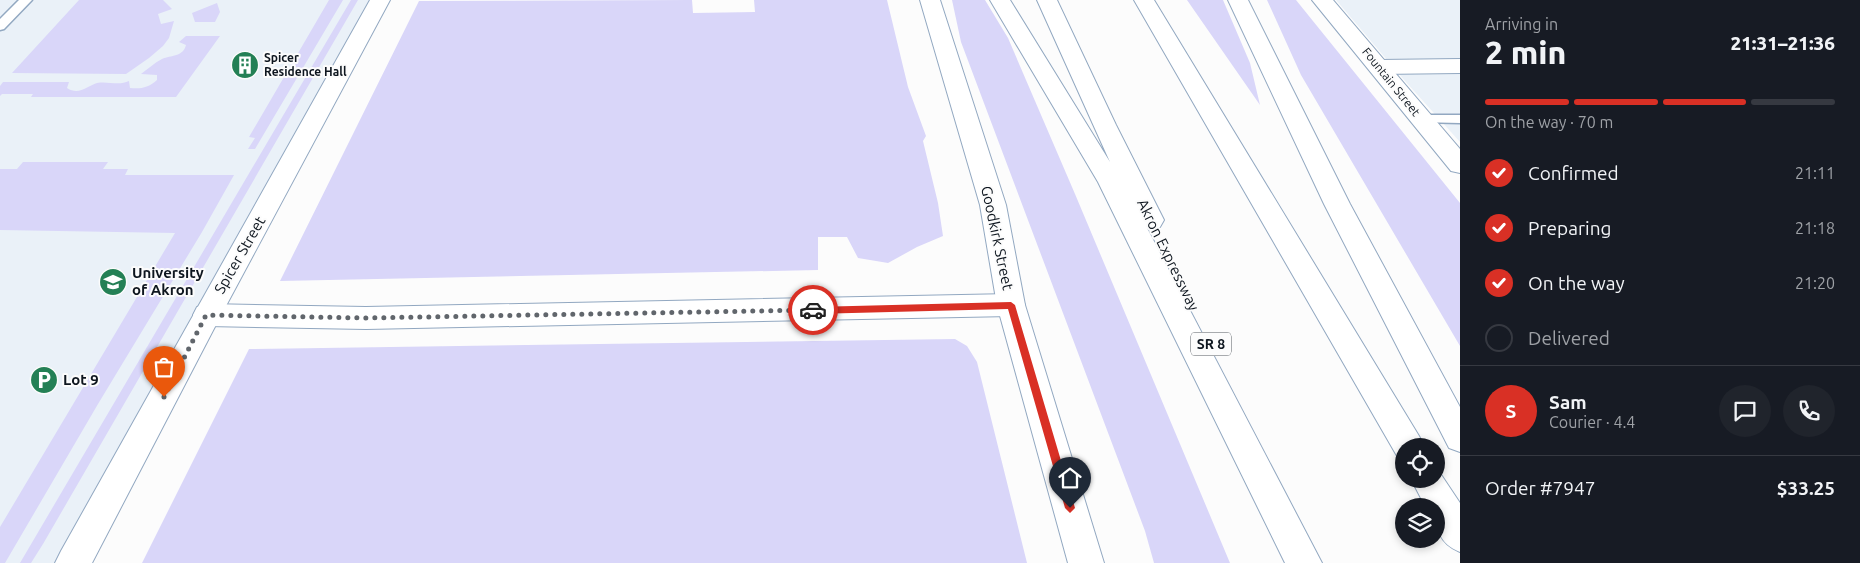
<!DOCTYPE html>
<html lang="en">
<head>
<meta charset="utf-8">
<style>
	:root { --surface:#171b24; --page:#20242c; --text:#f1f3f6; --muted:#9ea1a6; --line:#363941; --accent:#d93025 }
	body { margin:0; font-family:Ubuntu,sans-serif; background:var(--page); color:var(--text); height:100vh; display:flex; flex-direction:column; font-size:19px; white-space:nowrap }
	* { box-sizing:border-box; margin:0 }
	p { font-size:16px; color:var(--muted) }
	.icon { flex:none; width:28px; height:28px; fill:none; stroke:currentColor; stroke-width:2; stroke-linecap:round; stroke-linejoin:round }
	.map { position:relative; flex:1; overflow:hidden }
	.panel { display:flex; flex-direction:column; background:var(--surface); width:400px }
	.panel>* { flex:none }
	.tools { position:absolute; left:1395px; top:438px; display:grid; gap:10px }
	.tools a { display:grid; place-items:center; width:50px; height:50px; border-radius:50%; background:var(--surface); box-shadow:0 2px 8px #0003; font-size:25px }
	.pin { position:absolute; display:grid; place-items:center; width:42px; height:42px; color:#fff; margin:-51px -21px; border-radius:50% 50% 50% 0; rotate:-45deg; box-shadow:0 0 5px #0007 }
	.pin .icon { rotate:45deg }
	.courier { position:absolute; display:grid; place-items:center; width:50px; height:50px; margin:-25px; border:4px solid #d93025; border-radius:50%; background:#fff; color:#222; box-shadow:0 1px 6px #0007 }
	.head em { font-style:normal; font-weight:800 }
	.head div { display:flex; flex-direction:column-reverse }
	.head { display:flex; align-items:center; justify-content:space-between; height:85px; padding:0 25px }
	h1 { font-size:32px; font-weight:800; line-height:38px }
	.bar { display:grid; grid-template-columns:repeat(4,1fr); gap:8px 5px; align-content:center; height:60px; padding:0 25px }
	.bar i { height:6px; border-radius:4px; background:var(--line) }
	.bar .selected { background:var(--accent) }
	.bar p { grid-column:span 4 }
	.line { display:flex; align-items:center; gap:12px; padding:0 25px; border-top:1px solid var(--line) }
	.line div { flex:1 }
	.round { display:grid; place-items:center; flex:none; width:52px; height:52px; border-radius:26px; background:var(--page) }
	ol { padding:0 25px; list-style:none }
	li { display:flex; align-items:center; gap:15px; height:55px }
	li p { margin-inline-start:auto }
	li .icon { padding:5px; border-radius:50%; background:var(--accent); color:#fff; stroke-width:4 }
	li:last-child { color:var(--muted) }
	li i { width:28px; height:28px; border:2px solid var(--line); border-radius:50% }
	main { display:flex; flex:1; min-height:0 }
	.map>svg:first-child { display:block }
	.built { fill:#eaf1f8 }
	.green { fill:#d9d6f9 }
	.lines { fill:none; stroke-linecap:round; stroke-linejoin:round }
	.service-casing { stroke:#92a8c1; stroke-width:3 }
	.minor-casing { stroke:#92a8c1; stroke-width:2 }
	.tertiary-casing { stroke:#92a8c1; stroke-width:2 }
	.primary-casing { stroke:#92a8c1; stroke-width:2 }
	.motorway-casing { stroke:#92a8c1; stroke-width:2 }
	.service { fill:#fff; fill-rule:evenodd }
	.minor { fill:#fff; fill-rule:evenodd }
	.tertiary { fill:#fff; fill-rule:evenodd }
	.primary { fill:#fff; fill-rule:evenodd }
	.motorway { fill:#fff; fill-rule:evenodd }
	.route { fill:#d93025 }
	.done { stroke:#61666c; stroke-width:5; stroke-dasharray:0 9 }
	.labels { text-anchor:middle; stroke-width:4; stroke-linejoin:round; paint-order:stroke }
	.far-poi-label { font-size:12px; font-weight:bold; fill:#0e161f; stroke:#fcfcfc; text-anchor:start }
	.far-street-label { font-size:12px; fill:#0e161f; stroke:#fcfcfc }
	.shield { fill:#fcfcfc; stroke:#555b61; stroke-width:1 }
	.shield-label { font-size:14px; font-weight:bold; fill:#0e161f }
	.street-label { font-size:15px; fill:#0e161f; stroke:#fcfcfc }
	.poi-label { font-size:15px; font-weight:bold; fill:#0e161f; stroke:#fcfcfc; text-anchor:start }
</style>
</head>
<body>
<main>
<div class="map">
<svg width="1460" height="563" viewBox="0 0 1460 563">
	<rect width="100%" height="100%" fill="#fcfcfc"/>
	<!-- built -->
	<path class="built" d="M0,0H373L80,563H0Z
		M1336,0H1460V142L1405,81Z"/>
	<!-- green -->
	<path class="green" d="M79,0H163L172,9L158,14L161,24L174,21L169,38L163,46L149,58L126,74L12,73Z
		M329,0H343L255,149H248L255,138L249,137Z
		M351,0H358L43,544L31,563H20Z
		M692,0L693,13L755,12L754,0H887L908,87L926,136L923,141L938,203L943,236L917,247L888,263L858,258L847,237H818V270L280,281L419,1Z
		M952,0H985L1008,38L1075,194L1230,563H1154L1145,531L961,42Z
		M1187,0H1223L1250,63L1260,105Z
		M1267,0H1296L1460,203V346L1301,75Z
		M217,3L220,12L215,22H195L192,13Z
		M186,36H220L176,97H31L33,94H2L0,96V86L3,82H69L67,88C79,96 87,86 97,83C108,81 119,86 129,81L130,88C141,89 148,88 157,80V75L141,74C148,69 154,63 162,59C171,55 183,57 186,45L179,42Z
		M23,162H108L103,169H128L125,175H234L202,232L98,404L5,563H0V527L175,233L0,230V169H17Z
		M955,339L967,346L977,362L1027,563H142L249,349Z"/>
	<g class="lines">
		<!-- service casing -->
		<g class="service-casing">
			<path id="service" d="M19,0H32L4,29L0,30V19Z
				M1422,115H1460V123L1417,122L1415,119L1417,116Z"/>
		</g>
		<!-- minor casing -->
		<g class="minor-casing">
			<path id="minor" d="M1460,59V73L1379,74L1371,72L1368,67L1371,62L1379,60Z
				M1011,294L1021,297L1025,305L1021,313L1011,316L366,329L207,326L197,323L193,315L197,307L207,304L366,307Z"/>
		</g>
		<!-- tertiary casing -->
		<g class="tertiary-casing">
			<path id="tertiary" d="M370,0H390L219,319L92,563H55L61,551Z"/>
		</g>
		<!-- primary casing -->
		<g class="primary-casing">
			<path id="primary" d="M920,0H940L1006,205L1025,305L1104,563H1068L997,305L980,205Z
				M1312,0H1333L1460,149V173L1451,171Z"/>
		</g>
		<!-- motorway casing -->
		<g class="motorway-casing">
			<path id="motorway" d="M990,0H1010L1110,162L1037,0H1057L1116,125L1164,220L1160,227L1151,229L1147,228L1322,563H1285L1098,182Z
				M1134,0H1154L1419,436L1424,446H1404V459L1397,456Z
				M1228,0H1248L1350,204L1460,407V452L1449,448L1324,204Z
				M1436,467L1460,503V552C1438,543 1436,528 1436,506H1425L1411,479H1436Z"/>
		</g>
		<!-- service -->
		<use href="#service" class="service"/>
		<!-- minor -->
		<use href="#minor" class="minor"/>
		<!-- tertiary -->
		<use href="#tertiary" class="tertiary"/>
		<!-- primary -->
		<use href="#primary" class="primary"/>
		<!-- motorway -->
		<use href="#motorway" class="motorway"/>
	</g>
	<!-- route -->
	<path class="route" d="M1011,302L1015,305L1075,508L1070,513L1065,508L1008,309L813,314L809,310L813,307Z"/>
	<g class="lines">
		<!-- done -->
		<path class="done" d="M164,397L206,315L366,318L813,310"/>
	</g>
	<!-- icons -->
	<defs>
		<g id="building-disc" transform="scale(1.4375)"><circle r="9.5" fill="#248055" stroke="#fcfcfc"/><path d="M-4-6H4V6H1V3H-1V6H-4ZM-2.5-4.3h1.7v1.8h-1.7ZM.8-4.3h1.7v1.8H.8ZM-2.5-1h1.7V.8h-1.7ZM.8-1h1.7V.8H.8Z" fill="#fff"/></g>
		<g id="university-disc" transform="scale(1.4375)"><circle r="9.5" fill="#248055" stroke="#fcfcfc"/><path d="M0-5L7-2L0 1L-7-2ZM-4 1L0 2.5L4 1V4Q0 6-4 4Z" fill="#fff"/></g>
		<g id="parking-disc" transform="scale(1.4375)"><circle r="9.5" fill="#248055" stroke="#fcfcfc"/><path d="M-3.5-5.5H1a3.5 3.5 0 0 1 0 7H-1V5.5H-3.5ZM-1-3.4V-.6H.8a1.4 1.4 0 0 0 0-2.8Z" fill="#fff"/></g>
	</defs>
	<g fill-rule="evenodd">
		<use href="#building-disc" x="245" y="65"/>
		<use href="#university-disc" x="113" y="282"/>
		<use href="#parking-disc" x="44" y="380"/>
	</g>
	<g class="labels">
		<!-- far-poi labels -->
		<g class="far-poi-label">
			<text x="264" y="62">Spicer<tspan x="264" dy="14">Residence Hall</tspan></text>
		</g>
		<!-- far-street labels -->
		<g class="far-street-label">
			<text transform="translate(1391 82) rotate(51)" y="4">Fountain Street</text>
		</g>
		<!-- shield labels -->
		<rect class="shield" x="1191" y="332.5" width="40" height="23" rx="4"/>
		<g class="shield-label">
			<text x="1211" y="349">SR 8</text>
		</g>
		<!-- street labels -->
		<g class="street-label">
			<text transform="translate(997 238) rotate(78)" y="5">Goodkirk Street</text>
			<text transform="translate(240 255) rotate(-60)" y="5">Spicer Street</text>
			<text transform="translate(1168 255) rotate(64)" y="5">Akron Expressway</text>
		</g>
		<!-- poi labels -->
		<g class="poi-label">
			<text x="132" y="278">University<tspan x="132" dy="17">of Akron</tspan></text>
			<text x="63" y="385">Lot 9</text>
		</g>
	</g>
</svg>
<div class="tools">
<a><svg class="icon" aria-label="locate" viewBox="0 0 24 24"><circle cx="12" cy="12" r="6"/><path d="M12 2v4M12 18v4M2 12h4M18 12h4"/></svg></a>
<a><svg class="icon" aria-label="layers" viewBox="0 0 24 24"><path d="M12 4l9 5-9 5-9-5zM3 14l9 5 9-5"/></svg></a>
</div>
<div class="pin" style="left:164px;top:397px;background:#ea580c"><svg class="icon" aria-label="bag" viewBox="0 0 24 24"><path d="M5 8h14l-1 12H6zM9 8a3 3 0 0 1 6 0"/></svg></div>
<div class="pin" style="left:1070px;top:508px;background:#1f2937"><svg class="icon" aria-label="home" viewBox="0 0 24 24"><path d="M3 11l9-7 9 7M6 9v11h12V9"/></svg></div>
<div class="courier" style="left:813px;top:310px"><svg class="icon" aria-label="car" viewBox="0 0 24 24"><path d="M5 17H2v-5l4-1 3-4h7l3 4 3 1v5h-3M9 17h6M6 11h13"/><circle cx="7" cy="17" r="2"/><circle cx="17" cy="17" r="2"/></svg></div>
</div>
<section class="panel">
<div class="head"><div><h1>2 min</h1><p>Arriving in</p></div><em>21:31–21:36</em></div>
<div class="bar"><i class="selected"></i><i class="selected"></i><i class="selected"></i><i></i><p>On the way · 70 m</p></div>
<ol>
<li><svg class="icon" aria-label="check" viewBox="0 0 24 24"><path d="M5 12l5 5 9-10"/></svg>Confirmed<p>21:11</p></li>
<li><svg class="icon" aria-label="check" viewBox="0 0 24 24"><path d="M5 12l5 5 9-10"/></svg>Preparing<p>21:18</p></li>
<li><svg class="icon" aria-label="check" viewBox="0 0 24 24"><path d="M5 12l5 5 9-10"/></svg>On the way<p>21:20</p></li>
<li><i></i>Delivered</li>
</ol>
<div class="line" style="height:90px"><b class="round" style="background:var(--accent);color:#fff">S</b><div><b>Sam</b><p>Courier · 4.4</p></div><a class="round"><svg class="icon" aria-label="chat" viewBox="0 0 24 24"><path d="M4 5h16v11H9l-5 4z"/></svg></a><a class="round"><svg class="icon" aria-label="phone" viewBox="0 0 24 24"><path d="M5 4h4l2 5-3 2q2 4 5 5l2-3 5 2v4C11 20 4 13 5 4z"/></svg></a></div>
<div class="line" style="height:65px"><div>Order #7947</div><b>$33.25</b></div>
</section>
</main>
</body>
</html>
